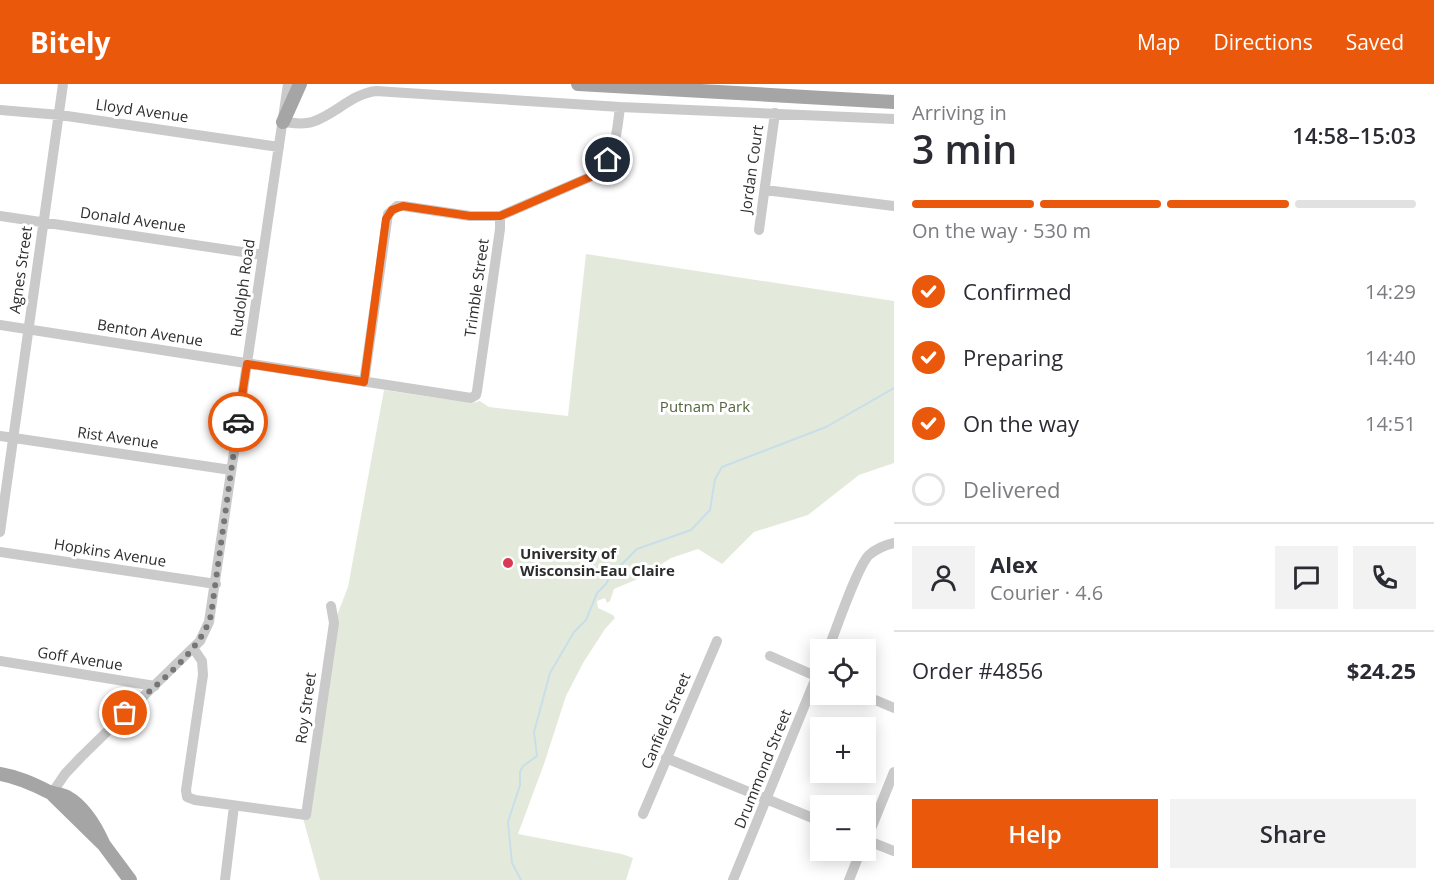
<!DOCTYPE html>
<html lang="en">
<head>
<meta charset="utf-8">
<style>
	:root { --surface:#fff; --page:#f2f2f3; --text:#2b2b33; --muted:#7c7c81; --line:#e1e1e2; --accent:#ea580c }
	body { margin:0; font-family:"Open Sans",sans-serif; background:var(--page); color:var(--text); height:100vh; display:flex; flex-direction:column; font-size:22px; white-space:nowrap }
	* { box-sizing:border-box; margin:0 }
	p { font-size:20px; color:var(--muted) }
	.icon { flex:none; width:33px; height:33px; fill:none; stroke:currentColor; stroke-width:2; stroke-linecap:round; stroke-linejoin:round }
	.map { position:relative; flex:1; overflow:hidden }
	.details { display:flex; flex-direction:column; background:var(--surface); width:540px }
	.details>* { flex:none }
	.controls { position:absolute; left:810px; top:555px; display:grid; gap:12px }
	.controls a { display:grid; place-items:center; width:66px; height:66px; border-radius:0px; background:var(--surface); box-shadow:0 3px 15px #0003; font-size:30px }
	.pin { position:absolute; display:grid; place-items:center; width:51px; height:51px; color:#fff; margin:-26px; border:3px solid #fff; border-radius:50%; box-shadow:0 2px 6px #0007 }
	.courier { position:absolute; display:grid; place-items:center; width:60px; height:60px; margin:-30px; border:4px solid #ea580c; border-radius:50%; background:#fff; color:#222; box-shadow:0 2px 8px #0007 }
	.headline em { font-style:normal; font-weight:600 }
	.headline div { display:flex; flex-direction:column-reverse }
	.headline { display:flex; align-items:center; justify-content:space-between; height:102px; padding:0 18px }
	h1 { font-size:39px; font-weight:600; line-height:45px }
	.bar { display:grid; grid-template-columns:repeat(4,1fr); gap:9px 6px; align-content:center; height:72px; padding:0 18px }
	.bar i { height:8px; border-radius:4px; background:var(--line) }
	.bar .current { background:var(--accent) }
	.bar p { grid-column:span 4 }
	.line { display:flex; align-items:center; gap:15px; padding:0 18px; border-top:2px solid var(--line) }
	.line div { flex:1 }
	.round { display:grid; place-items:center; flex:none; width:63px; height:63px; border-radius:0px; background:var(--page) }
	ol { padding:0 18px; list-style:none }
	li { display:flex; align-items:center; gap:18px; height:66px }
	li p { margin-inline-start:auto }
	li .icon { padding:6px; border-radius:50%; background:var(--accent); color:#fff; stroke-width:4 }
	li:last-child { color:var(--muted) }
	li i { width:33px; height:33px; border:3px solid var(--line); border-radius:50% }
	.button { display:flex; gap:12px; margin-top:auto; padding:12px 18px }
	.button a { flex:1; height:69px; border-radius:0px; background:var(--accent); color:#fff; font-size:24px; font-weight:600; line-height:69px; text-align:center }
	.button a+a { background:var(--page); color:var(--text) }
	header { display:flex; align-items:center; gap:36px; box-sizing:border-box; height:84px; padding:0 30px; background:var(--accent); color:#fff }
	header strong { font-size:28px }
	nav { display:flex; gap:33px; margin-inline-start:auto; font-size:21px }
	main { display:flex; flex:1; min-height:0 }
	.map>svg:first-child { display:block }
	.green { fill:#e4eadb }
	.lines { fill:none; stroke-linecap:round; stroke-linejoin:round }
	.stream { stroke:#c8dee9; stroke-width:2 }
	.minor { stroke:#cacaca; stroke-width:10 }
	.major { stroke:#a5a5a5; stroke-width:14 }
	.done { stroke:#767676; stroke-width:6; stroke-dasharray:0 10.8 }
	.route { stroke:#ea580c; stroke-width:8 }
	.poi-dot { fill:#da3951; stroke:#fff; stroke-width:2 }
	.labels { text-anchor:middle; stroke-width:6; stroke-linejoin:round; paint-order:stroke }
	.street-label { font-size:15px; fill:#2d2d2d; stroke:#fff }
	.park-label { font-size:15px; fill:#53653d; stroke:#fff }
	.poi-label { font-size:15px; font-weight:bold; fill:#2d2d2d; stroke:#fff; text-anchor:start }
</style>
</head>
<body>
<header>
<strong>Bitely</strong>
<nav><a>Map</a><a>Directions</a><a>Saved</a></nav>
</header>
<main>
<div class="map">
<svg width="894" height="796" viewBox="0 0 894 796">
	<rect width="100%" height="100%" fill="#fff"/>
	<!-- green -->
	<path class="green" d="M586,170L894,217V379L859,391L808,431L754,448L722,480L698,465L671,474L640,494L614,505L610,517L607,519L605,514L597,517L598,524L613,531L615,534L605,545L583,579L566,612L544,680L518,750L622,770L633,774L626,796H320L303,734L334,539L348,503L384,306L472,319L480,317L489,323L568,332Z"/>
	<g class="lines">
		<!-- stream -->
		<path class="stream" d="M521,796L512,779L508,738L520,701V688L523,682L537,672L534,648L550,589L574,548L586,536L597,509L606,500L610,492L637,465L691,446L710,426L715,395L722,383L826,343L894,304"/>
		<!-- minor -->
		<path class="minor" d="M0,26L60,31L279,63
			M283,38C293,39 303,41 312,38C335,31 351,10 376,7L620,23L894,35
			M765,106L894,122
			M0,132L263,171
			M759,146L775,29
			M0,241L471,314L476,311L477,307L500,145V132L590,93C617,72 616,54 620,23
			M364,298L388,130L397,122H403L470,132H500
			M0,352L231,386
			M0,448L63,0
			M0,468L216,500
			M193,564L202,577L203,591L186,706L187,713L195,716L306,731L334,539L331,522
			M828,566C836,546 857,483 869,471C876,465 885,461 894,459
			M770,572L820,594
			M0,577L155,602
			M861,610L894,624
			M666,674L820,737
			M52,709L65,690L81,673L200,557L209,538L288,0
			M643,730L717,557
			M866,756L894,767
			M866,757L894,688
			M225,796L234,722
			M733,796L820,584
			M849,796L861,766"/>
		<!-- major -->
		<path class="major" d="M578,0L894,18
			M283,38L300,0
			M0,690C18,693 33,700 49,708C55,710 61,710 67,713C85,723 96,743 104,761
			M53,711L104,761L130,796"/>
	</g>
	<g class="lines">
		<!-- done -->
		<path class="done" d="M125,629C152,604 202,567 211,531L238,338"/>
		<!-- route -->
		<path class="route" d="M238,338L247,280L364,298L386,135L392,126L403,122L470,132H500L590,93L608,76"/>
	</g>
	<!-- markers -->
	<circle class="poi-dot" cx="508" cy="479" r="6"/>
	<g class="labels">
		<!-- street labels -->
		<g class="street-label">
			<text transform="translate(142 27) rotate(8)" y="5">Lloyd Avenue</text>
			<text transform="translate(752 85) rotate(-82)" y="5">Jordan Court</text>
			<text transform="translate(133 136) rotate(8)" y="5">Donald Avenue</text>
			<text transform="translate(21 186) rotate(-82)" y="5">Agnes Street</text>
			<text transform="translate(243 204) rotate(-82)" y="5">Rudolph Road</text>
			<text transform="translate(477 204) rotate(-82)" y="5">Trimble Street</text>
			<text transform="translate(150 249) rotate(9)" y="5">Benton Avenue</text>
			<text transform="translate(118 354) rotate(8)" y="5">Rist Avenue</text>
			<text transform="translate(110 469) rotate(9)" y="5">Hopkins Avenue</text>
			<text transform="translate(80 575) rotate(9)" y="5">Goff Avenue</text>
			<text transform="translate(306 624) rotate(-82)" y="5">Roy Street</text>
			<text transform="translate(666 637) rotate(-67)" y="5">Canfield Street</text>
			<text transform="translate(763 685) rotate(-68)" y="5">Drummond Street</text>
		</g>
		<!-- park labels -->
		<g class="park-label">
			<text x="705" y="328">Putnam Park</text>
		</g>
		<!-- poi labels -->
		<g class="poi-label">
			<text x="520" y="475">University of<tspan x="520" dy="17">Wisconsin-Eau Claire</tspan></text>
		</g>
	</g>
</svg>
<div class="controls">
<a><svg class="icon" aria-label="locate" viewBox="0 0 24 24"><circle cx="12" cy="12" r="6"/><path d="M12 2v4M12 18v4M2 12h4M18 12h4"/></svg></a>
<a>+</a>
<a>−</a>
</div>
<div class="pin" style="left:125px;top:629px;background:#ea580c"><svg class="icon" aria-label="bag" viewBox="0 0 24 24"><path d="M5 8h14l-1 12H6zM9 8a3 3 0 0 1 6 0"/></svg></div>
<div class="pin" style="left:608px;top:76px;background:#1f2937"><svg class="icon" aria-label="home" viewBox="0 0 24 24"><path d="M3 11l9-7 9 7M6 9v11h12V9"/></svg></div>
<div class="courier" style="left:238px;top:338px"><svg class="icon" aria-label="car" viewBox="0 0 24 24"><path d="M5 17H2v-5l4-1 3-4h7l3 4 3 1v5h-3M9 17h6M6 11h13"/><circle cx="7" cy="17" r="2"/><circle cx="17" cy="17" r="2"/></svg></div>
</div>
<section class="details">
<div class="headline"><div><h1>3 min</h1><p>Arriving in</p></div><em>14:58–15:03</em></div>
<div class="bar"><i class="current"></i><i class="current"></i><i class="current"></i><i></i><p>On the way · 530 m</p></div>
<ol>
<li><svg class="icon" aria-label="check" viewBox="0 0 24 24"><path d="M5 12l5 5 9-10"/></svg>Confirmed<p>14:29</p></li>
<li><svg class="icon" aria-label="check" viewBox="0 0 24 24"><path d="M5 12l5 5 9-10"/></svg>Preparing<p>14:40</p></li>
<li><svg class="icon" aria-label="check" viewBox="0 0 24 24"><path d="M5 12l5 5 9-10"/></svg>On the way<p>14:51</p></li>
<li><i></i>Delivered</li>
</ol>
<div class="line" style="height:108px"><a class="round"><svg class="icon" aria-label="person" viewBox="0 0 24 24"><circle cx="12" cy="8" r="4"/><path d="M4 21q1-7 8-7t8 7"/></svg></a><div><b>Alex</b><p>Courier · 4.6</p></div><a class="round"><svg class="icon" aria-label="chat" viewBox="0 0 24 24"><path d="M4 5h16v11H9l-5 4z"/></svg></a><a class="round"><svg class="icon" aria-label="phone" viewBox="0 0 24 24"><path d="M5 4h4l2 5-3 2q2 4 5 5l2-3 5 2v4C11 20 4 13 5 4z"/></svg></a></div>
<div class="line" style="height:78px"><div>Order #4856</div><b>$24.25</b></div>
<div class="button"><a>Help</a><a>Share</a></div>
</section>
</main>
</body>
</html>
